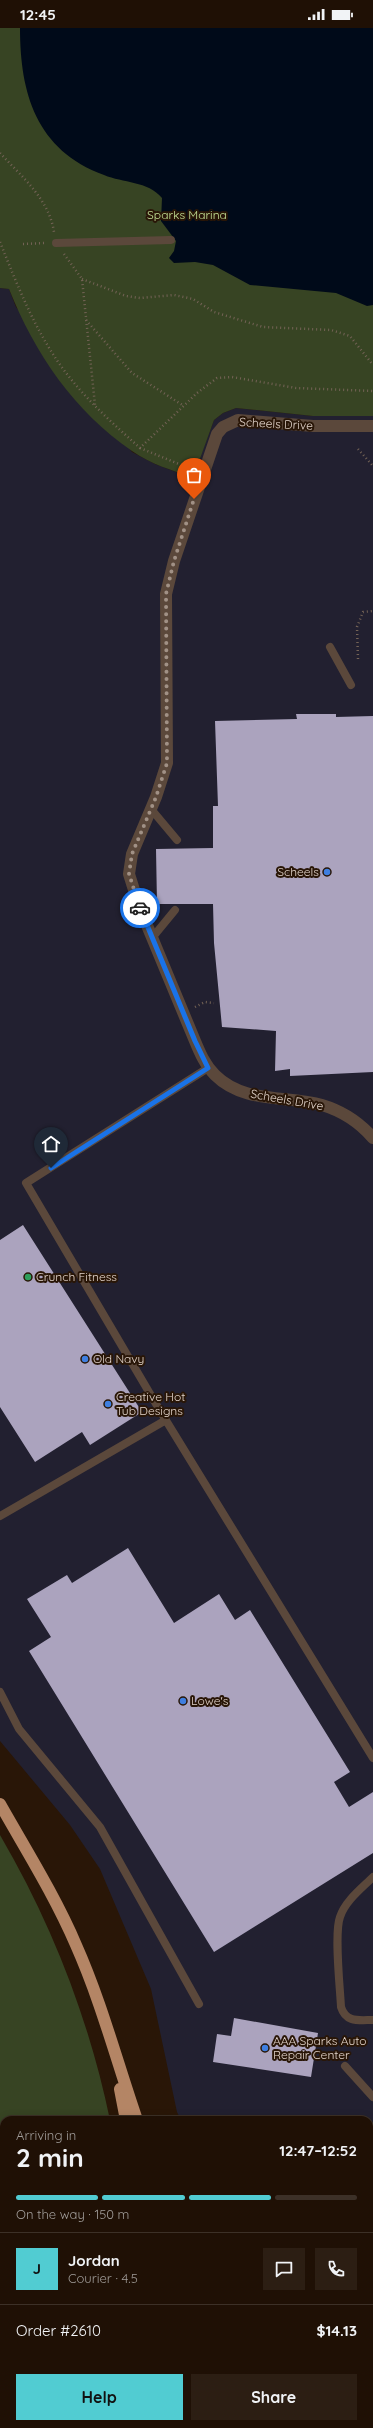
<!DOCTYPE html>
<html lang="en">
<head>
<meta charset="utf-8">
<style>
	:root { --surface:#1f1005; --page:#2c1e13; --text:#f1f3f6; --muted:#a19d9a; --line:#3c3027; --accent:#51ccd2 }
	body { margin:0; font-family:Quicksand,sans-serif; background:var(--page); color:var(--text); height:100vh; display:flex; flex-direction:column; font-size:15px; white-space:nowrap }
	* { box-sizing:border-box; margin:0 }
	p { font-size:13px; color:var(--muted) }
	.icon { flex:none; width:22px; height:22px; fill:none; stroke:currentColor; stroke-width:2; stroke-linecap:round; stroke-linejoin:round }
	.map { position:relative; flex:1; overflow:hidden }
	.side { position:absolute; left:0px; top:2088px; width:373px; height:312px; display:flex; flex-direction:column; background:var(--surface); border-radius:12px 12px 0 0; box-shadow:0 2px 10px #0003,0 0 0 1px var(--line) }
	.side>* { flex:none }
	.pin { position:absolute; display:grid; place-items:center; width:34px; height:34px; color:#fff; margin:-41px -17px; border-radius:50% 50% 50% 0; rotate:-45deg; box-shadow:0 0 4px #0007 }
	.pin .icon { rotate:45deg }
	.courier { position:absolute; display:grid; place-items:center; width:40px; height:40px; margin:-20px; border:3px solid #1a73e8; border-radius:50%; background:#fff; color:#222; box-shadow:0 1px 5px #0007 }
	.headline em { font-style:normal; font-weight:700 }
	.headline div { display:flex; flex-direction:column-reverse }
	.headline { display:flex; align-items:center; justify-content:space-between; height:68px; padding:0 16px }
	h1 { font-size:26px; font-weight:700; line-height:30px }
	.bar { display:grid; grid-template-columns:repeat(4,1fr); gap:6px 4px; align-content:center; height:48px; padding:0 16px }
	.bar i { height:5px; border-radius:3px; background:var(--line) }
	.bar .on { background:var(--accent) }
	.bar p { grid-column:span 4 }
	.line { display:flex; align-items:center; gap:10px; padding:0 16px; border-top:1px solid var(--line) }
	.line div { flex:1 }
	.round { display:grid; place-items:center; flex:none; width:42px; height:42px; border-radius:0px; background:var(--page) }
	.primary-button { display:flex; gap:8px; margin-top:auto; padding:8px 16px }
	.primary-button a { flex:1; height:46px; border-radius:0px; background:var(--accent); color:#111; font-size:16px; font-weight:700; line-height:46px; text-align:center }
	.primary-button a+a { background:var(--page); color:var(--text) }
	.status { display:flex; justify-content:space-between; align-items:center; height:28px; padding:0 20px; background:var(--surface); direction:ltr }
	.status svg { height:11px; fill:currentColor }
	.map>svg:first-child { display:block }
	.commercial { fill:#222030 }
	.green { fill:#374423 }
	.water { fill:#000a19 }
	.lines { fill:none; stroke-linecap:round; stroke-linejoin:round }
	.stream { stroke:#000a19; stroke-width:5 }
	.building { fill:#aba3be }
	.path { stroke:#746356; stroke-width:2.5; stroke-dasharray:1 3; stroke-linecap:butt }
	.lane { stroke:#5b483b; stroke-width:8 }
	.street { stroke:#5b483b; stroke-width:12 }
	.primary { stroke:#9a7359; stroke-width:12 }
	.highway { stroke:#b48565; stroke-width:12 }
	.done { stroke:#a19186; stroke-width:4; stroke-dasharray:0 7.2 }
	.route { stroke:#1a73e8; stroke-width:5 }
	.shop-dot { fill:#3f7fe0; stroke:#291607; stroke-width:1.5 }
	.leisure-dot { fill:#2e9e5b; stroke:#291607; stroke-width:1.5 }
	.labels { text-anchor:middle; stroke-width:4; stroke-linejoin:round; paint-order:stroke }
	.park-label { font-size:12px; fill:#c3e196; stroke:#291607 }
	.street-label { font-size:12px; fill:#e1d3ca; stroke:#291607 }
	.poi-label { font-size:12px; fill:#e1d3ca; stroke:#291607; text-anchor:start }
</style>
</head>
<body>
<div class="status"><b>12:45</b><svg viewBox="0 0 49 12"><path d="M0 12V9h3v3zM5 12V6h3v6zM10 12V3h3v9zM15 12V0h3v12zM26 1h20v11H26zM47 4h2v5h-2z"/></svg></div>
<div class="map">
<svg width="373" height="2400" viewBox="0 0 373 2400">
	<rect width="100%" height="100%" fill="#291607"/>
	<!-- commercial -->
	<path class="commercial" d="M0,260L9,261L16,279L132,424L155,436L192,450L214,392L223,385L236,380L313,388H373V2134L369,2133V2092H181L177,2084L151,1961L100,1841L70,1797L0,1713Z"/>
	<!-- green -->
	<path class="green" d="M0,0H373V388H313L236,380L223,385L214,392L193,450C172,442 150,436 132,423C74,383 35,326 9,261L0,260Z
		M0,1807C52,1896 89,1991 110,2092H4V2191H0Z
		M369,2238H373V2327H369Z
		M0,2349L4,2353V2396H40L43,2400H0Z
		M179,2396H258L257,2400H178Z"/>
	<!-- water -->
	<path class="water" d="M20,0H373V277L367,278L336,265L250,257L213,237L195,234L174,235L169,230L174,223L176,213L161,193L162,170C148,153 123,155 104,147C36,122 20,65 20,0Z"/>
	<g class="lines">
		<!-- stream -->
		<path class="stream" d="M369,2301H373
			M232,2400L233,2396"/>
	</g>
	<!-- building -->
	<path class="building" d="M296,686H336V689L373,688V1044L290,1048V1041L275,1043L276,1003L222,999L214,915L213,876H157L156,821L213,820V778H218L215,693L297,691Z
		M23,1197L142,1384L90,1417L82,1404L35,1434L0,1379V1212Z
		M128,1520L174,1595L219,1566L235,1592L250,1582L350,1744L334,1754L349,1779L373,1764V1825L214,1924L29,1623L51,1609L27,1571L67,1547L72,1555Z
		M234,1990L318,2005L311,2049L213,2034L217,2006L231,2008Z"/>
	<g class="lines">
		<!-- path -->
		<path class="path" d="M0,125C22,149 49,171 54,204
			M0,214C20,264 40,315 75,356C94,379 118,400 140,420L197,365L217,350L232,349L296,360L373,363
			M23,216L45,215
			M64,226L82,251L95,377
			M82,251L126,268L140,270L174,267L193,271L214,284L263,299L331,302L350,308L373,337
			M86,292L132,345L184,378
			M140,420L191,441
			M358,421L373,438
			M358,631L357,599L363,584L373,583
			M195,979L205,974L214,975"/>
		<!-- lane -->
		<path class="lane" d="M56,215L171,212
			M330,619L351,657
			M151,781L177,812
			M152,910L175,882
			M208,1040L26,1155L159,1381L373,1730
			M0,1488L166,1392
			M0,1664L19,1701L100,1799L199,1976
			M373,1849C362,1860 345,1873 340,1889C334,1905 340,1959 341,1979C346,1995 359,1992 373,1992
			M345,2038L373,2069"/>
		<!-- street -->
		<path class="street" d="M373,398H313L238,392L223,399L217,406L174,533L166,566L167,735L156,769L132,826L129,846L139,878L195,1013C200,1025 205,1037 215,1047C244,1076 287,1067 322,1077C342,1083 360,1095 373,1110"/>
		<!-- primary -->
		<path class="primary" d="M369,2186H373
			M0,2215H4
			M369,2219H373
			M0,2250H4"/>
		<!-- highway -->
		<path class="highway" d="M0,1776C26,1822 55,1868 76,1917C101,1973 117,2034 137,2092
			M120,2061L126,2092
			M0,2310L4,2313
			M68,2396L69,2400
			M150,2400L151,2396"/>
	</g>
	<g class="lines">
		<!-- done -->
		<path class="done" d="M140,880L129,846L132,826L156,769L167,735L166,566L174,533L194,471"/>
		<!-- route -->
		<path class="route" d="M51,1140L208,1040L195,1013L140,880"/>
	</g>
	<!-- markers -->
	<g class="shop-dot">
		<circle cx="327" cy="844" r="4"/>
		<circle cx="85" cy="1331" r="4"/>
		<circle cx="108" cy="1376" r="4"/>
		<circle cx="183" cy="1673" r="4"/>
		<circle cx="265" cy="2020" r="4"/>
	</g>
	<circle class="leisure-dot" cx="28" cy="1249" r="4"/>
	<g class="labels">
		<!-- park labels -->
		<g class="park-label">
			<text x="187" y="191">Sparks Marina</text>
		</g>
		<!-- street labels -->
		<g class="street-label">
			<text transform="translate(276 396) rotate(3)" y="4">Scheels Drive</text>
			<text transform="translate(287 1072) rotate(10)" y="4">Scheels Drive</text>
		</g>
		<!-- poi labels -->
		<g class="poi-label">
			<text x="319" y="848" text-anchor="end">Scheels</text>
			<text x="36" y="1253">Crunch Fitness</text>
			<text x="93" y="1335">Old Navy</text>
			<text x="116" y="1373">Creative Hot<tspan x="116" dy="14">Tub Designs</tspan></text>
			<text x="191" y="1677">Lowe's</text>
			<text x="273" y="2017">AAA Sparks Auto<tspan x="273" dy="14">Repair Center</tspan></text>
		</g>
	</g>
</svg>
<div class="pin" style="left:194px;top:471px;background:#ea580c"><svg class="icon" aria-label="bag" viewBox="0 0 24 24"><path d="M5 8h14l-1 12H6zM9 8a3 3 0 0 1 6 0"/></svg></div>
<div class="pin" style="left:51px;top:1140px;background:#1f2937"><svg class="icon" aria-label="home" viewBox="0 0 24 24"><path d="M3 11l9-7 9 7M6 9v11h12V9"/></svg></div>
<div class="courier" style="left:140px;top:880px"><svg class="icon" aria-label="car" viewBox="0 0 24 24"><path d="M5 17H2v-5l4-1 3-4h7l3 4 3 1v5h-3M9 17h6M6 11h13"/><circle cx="7" cy="17" r="2"/><circle cx="17" cy="17" r="2"/></svg></div>
<section class="side">
<div class="headline"><div><h1>2 min</h1><p>Arriving in</p></div><em>12:47–12:52</em></div>
<div class="bar"><i class="on"></i><i class="on"></i><i class="on"></i><i></i><p>On the way · 150 m</p></div>
<div class="line" style="height:72px"><b class="round" style="background:var(--accent);color:#111">J</b><div><b>Jordan</b><p>Courier · 4.5</p></div><a class="round"><svg class="icon" aria-label="chat" viewBox="0 0 24 24"><path d="M4 5h16v11H9l-5 4z"/></svg></a><a class="round"><svg class="icon" aria-label="phone" viewBox="0 0 24 24"><path d="M5 4h4l2 5-3 2q2 4 5 5l2-3 5 2v4C11 20 4 13 5 4z"/></svg></a></div>
<div class="line" style="height:52px"><div>Order #2610</div><b>$14.13</b></div>
<div class="primary-button"><a>Help</a><a>Share</a></div>
</section>
</div>
</body>
</html>
